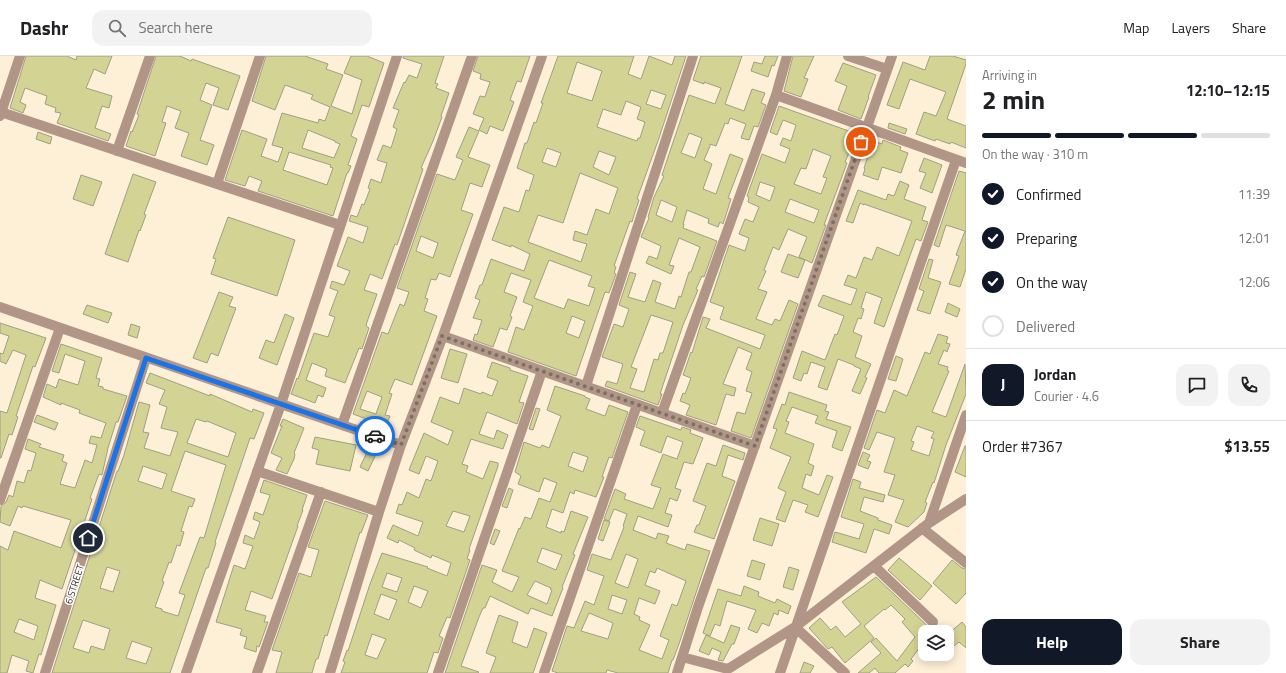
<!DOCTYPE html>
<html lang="en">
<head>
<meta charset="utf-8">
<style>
	:root { --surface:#fff; --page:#f2f2f2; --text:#202124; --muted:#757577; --line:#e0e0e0; --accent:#111827 }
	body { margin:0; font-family:"Titillium Web",sans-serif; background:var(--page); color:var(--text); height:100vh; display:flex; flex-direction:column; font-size:15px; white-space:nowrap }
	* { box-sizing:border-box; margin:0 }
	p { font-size:13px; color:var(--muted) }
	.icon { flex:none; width:22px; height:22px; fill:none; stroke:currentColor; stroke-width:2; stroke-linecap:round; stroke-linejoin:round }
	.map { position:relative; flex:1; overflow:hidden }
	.sheet { display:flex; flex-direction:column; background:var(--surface); width:320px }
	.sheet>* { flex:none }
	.buttons { position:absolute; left:918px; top:569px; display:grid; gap:8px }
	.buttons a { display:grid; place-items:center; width:36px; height:36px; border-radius:8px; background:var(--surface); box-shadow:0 2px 10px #0003; font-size:20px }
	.pin { position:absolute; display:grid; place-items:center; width:34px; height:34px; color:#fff; margin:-17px; border:2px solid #fff; border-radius:50%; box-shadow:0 1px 4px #0007 }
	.courier { position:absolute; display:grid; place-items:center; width:40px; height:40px; margin:-20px; border:3px solid #1a73e8; border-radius:50%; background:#fff; color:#222; box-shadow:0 1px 5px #0007 }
	.head em { font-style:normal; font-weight:700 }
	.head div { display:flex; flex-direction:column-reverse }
	.head { display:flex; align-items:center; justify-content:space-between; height:68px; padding:0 16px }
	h1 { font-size:26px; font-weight:700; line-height:30px }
	.bar { display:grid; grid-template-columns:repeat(4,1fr); gap:6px 4px; align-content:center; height:48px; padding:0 16px }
	.bar i { height:5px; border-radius:3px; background:var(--line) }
	.bar .current { background:var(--accent) }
	.bar p { grid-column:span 4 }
	.line { display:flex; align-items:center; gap:10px; padding:0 16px; border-top:1px solid var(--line) }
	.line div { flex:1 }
	.round { display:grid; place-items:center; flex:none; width:42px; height:42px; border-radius:12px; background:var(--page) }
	ol { padding:0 16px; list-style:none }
	li { display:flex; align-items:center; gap:12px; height:44px }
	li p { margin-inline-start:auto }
	li .icon { padding:4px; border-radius:50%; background:var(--accent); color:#fff; stroke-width:4 }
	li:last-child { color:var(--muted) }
	li i { width:22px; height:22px; border:2px solid var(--line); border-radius:50% }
	.button { display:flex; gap:8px; margin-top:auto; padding:8px 16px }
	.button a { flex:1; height:46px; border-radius:12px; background:var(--accent); color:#fff; font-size:16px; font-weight:700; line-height:46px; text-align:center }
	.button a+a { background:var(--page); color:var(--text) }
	header { display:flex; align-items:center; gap:24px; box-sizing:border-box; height:56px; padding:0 20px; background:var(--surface); border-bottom:1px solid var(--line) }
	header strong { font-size:19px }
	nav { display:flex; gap:22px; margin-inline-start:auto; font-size:14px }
	.search { width:280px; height:36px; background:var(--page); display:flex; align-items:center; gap:10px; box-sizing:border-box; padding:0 14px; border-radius:12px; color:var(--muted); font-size:15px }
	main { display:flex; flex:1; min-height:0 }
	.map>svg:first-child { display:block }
	.building { fill:#d3d494; stroke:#9e9f85; fill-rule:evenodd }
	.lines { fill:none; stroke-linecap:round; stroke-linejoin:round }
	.minor { stroke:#b19688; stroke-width:10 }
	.done { stroke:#7a7163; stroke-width:4; stroke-dasharray:0 7.2 }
	.route { stroke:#1a73e8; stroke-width:5 }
	.labels { text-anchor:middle; stroke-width:3; stroke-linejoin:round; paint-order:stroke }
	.street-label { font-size:10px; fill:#332d24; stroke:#fefefe }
</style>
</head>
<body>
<header>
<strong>Dashr</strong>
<div class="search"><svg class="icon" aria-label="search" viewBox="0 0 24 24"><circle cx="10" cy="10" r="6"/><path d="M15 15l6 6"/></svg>Search here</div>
<nav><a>Map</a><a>Layers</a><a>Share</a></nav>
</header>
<main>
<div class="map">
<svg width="966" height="617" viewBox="0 0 966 617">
	<rect width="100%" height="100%" fill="#feefd7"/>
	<!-- building -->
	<path class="building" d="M26,0H67L76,4L77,0H112L105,18L94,13L86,32L112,40L109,52L102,50L95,72L111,78L108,85L57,67L61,57L55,56L56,52L45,48L47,40L25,32L20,46L26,49L23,57L10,52Z
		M156,0H180L191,5L192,3L240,20L228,54L213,49L219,32L206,27L200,44L212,49L200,84L214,89L207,109L181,100L189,77L175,72L181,55L167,50L162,66L166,67L155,100L126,90L131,75L132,76L139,59L137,58Z
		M266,0H305L328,8L326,13L343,19L331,50L352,58L362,24L344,17L351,0H367L384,7L369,51L362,49L351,80L357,83L348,109L351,110L348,117H347L333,160L258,135L262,125L249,120L245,130L225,124L242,74L267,83L261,100L278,106L283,92L272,89L282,57L318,67L319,63L325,65L330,51L311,43L313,39L285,29L275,54L252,45ZM308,74L335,85V86L340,88L334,102L302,92ZM289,96L331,109L330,111L333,112L327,129L283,114Z
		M403,0H444L435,27L438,28L436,32L449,37L441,60L442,61L433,85L421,112L423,113L397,189L395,188L382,223L370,218L364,234L377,238L367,266L366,270L369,272L362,293L359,292L345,327L325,320L327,313L312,307L306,324L326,332L323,341L318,339L315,347L291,338L297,322L298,323L314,277L328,281L335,261L329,259L338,235L330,232L332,225L344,229L350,215L337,210L348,181L363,187L368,171L349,165L351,159L357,161L362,148L364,149L370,133L368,132L371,123L381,127L387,107L377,104L383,89L391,92L397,73L393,71L399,54L393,52L404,26L405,27L409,19L417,22L422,8L403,2Z
		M478,0H530L521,26L517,25L510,44L514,46L503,75L490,70L487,78L479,74L484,62L473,58L480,40L485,41L490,26L480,23L481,18L473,15Z
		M558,0H634L628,18L641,23L649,0L672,9L675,0H686L659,82L637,143L639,144L635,156L632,166L630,165L614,210L616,211L614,217L616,218L609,237L605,236L576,320L508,296L516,271L524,274L533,250L523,246L531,224L511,217L504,236L517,241L510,260L512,261L507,274L500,272L493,291L473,284L475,278L477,279L482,264L473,262L480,244L475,242L480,229H482L491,203L524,215L530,198L511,189V191L492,184L504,151L519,156L526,134L529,135L534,119L517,112L525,87H527L534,66L536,67L543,47H541ZM577,6L602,15L592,45L567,37ZM651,34L666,39L661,53L646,48ZM626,45L641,51L637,63L645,66L640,82H638L637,85L597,71L603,53L621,59ZM547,92L561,97L556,111L542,106ZM599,95L616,101L609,119L593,111ZM580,117L618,132L609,158L596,153L587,179L575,175L573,184L587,188L581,206L528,186L538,159L563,167ZM549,204L592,220L588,230L595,232L589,250L568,243L564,253L534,242ZM572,260L585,265L579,282L566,277Z
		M701,0H742L725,48L744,55L752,33L765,37L761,47L766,49L758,71L754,70L749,84L741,82L746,68L730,62L728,68L725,67L716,90L710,88V90L704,104L712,108L703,133L716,138L730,98L743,103L728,142L731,143L723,168L720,166L718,171L708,167L709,163L687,154L683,168H684L683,172L717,185L704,221L702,220L696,233L698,234L683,269L660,338H662L658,349L605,330L607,325L617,328L623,308L602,301L614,268L623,271L629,253L619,249L630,216L636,218L628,241L645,246L653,224L661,227L655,246L675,253L679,240L681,241L689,216H691L700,191L679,182L669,209L674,210L671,218L646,207L649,200L657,203L661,190L641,181L649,162L648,161L654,141L664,120L662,119L689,39L715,48L721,32L704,26V28L693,24ZM689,77L702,82L695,102L681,97ZM661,144L677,151L672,166L656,159ZM651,259L673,266L663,297H660L658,304L654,303L644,336L630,332L637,313L631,311Z
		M765,0H778L774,10L772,9L768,21L751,15L754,6L762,8Z
		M793,0H814L804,22L808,23L801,41L784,35Z
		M930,0H953L966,4V8L947,63L966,70V92L951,86L950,88L936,83L935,85L916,78L924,56L936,60L946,36L910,23L899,53L887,49L903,6L925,14Z
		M843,7L876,19L868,41H869L861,63L838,54L847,30L835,25Z
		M779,50L857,78L845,106L847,107L824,169H826L812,207L799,201L807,181L788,173L779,194L773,191L764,214L766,215L758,233L767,236L756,263L772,269L775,263L780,265L789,244L798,248L751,382L731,375L737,356L745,358L752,337L746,335L752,316L746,313L752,297L738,291L723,328L736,332L734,340L726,338L716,369L686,359L690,349L680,345L683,337L685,338L691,322L683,319L691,296L692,297L703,261L710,263L706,272L760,293L765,279L720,263L724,251L710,246L729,189L745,195L749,182L739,178L745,163L753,166L759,151L748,146L749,141L747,140L762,98L785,107L790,93L780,89L783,82L791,85L796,69L783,64L777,79L770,76ZM813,93L831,100L823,121L827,122L821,138L794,128L801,112L806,113ZM760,126L775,131L770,145L756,139ZM790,143L819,154L814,167L785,156Z
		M889,67L907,73L905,78L888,72Z
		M469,71L479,75L468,101L490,109L482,131L470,127L461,154L473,158L450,221L439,217L436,224L431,223L425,242L428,243L424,255L437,260L412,329L395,323L389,337L392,338L385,359L390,360L386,370L353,358L382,276L388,278L400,248L404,250L409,236L397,232L437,118L455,124L463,104L456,101ZM421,180L438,187L433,202L416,195ZM367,335L382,341L376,358L360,353Z
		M38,76L52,81L50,88L36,83Z
		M883,84L901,91L900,94L908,97L901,117L882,111L878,124L863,119L865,113L864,112L873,85L882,88Z
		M924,102L942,109L932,137L920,132L926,117L919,115Z
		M959,115L966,117V213L960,231L949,228L959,200L956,199L965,175L946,169L939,191L934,189Z
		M133,118L156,126L144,158L146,159L140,175L139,174L128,206L105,198Z
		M81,119L102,126L93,150L73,143Z
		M900,125L909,129L904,143L926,151L922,164L928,166L921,185L916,183L884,271L874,267L882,242L866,236L861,252L864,253L861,263L858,262L853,276L862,280L855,301L871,308L865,321L867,322L860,338L852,335L861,313L854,310V309L838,303L827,334L818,331L825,311L811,306L807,318L804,317L801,325L793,322L802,295L825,304L835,278L837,279L844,260L818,250L823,239L851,249L857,233L844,229L848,219L856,222L864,201L872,204L877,191L899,200L912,165L864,148V149L860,147L853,167L846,165L858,134L886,144L888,138L894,140Z
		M228,161L295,184L277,240L211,218L216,203L213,202Z
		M788,198L805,204L798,222L781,216Z
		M929,203L933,204L928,222L941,226L930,258L917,254L924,235L919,233Z
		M219,236L233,241L229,250L236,252L218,300L211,297L207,307L193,302Z
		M948,247L960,253L957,261L945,256Z
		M87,249L112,257L108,267L83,258Z
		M285,258L294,262L277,309L259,302L266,284L274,287Z
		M0,267L46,282L35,311L33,310L16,360L18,361L12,379L9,378L1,402H0V355L7,357L26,299L13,294L6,308L0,305V297L3,298L9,280L0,277Z
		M131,268L140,271L137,282L128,279Z
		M938,278L948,281L946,287L950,288L947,296L944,294L938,308L948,311L947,314L949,315L932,356L946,361L965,308L966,338L946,389L934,427L933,426L925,446L927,447L924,456L908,471L895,466L904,444L888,439L895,419L884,416L895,382L877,376L869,394L864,392L877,354L885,357L894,334L907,340L925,296L930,298ZM917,370L934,376L931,382L934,383L929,400L911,394L914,386L911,385Z
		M61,288L102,302L96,322L100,323L98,330L103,331V333L127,340L118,366H116L108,392L102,419L99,418L90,442L92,443L62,533L40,524L35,542L56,549L41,599L39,598L33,617L26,615L29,605L12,599L7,617H0V490L8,494L14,475L61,492L71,464L23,450L22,452L18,450L10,470L0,466L1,450L6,446L9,439L13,441L17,425L24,427L28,414L31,415L36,397L25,393L28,383L41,388L39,391L64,399L62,405L67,407L60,428L75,432L85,404L92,407L97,389L89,387L91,380L101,382L106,367L79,357L80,354L61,347V349L43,341L47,328L56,332L59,323L78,329L85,305L65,298L59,317L52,315ZM19,563L38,570L34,584L14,576Z
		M450,293L467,298L458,327L441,322Z
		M896,300L903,303L896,325L888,323Z
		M492,306L510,312V314L528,320L519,346L524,347L517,368L487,356L479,378L494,383L497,374L508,379L503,393L471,383L462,408L468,410L466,416L483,423L490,405L498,407V410L469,493L470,494L467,503L470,504L450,562L447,561L439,580L443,582L438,597L434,596L427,617H341L345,606L343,605L347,594L348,595L370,528L382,497L428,511L427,512L447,520L451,507L432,499L431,502L414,494L415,492L399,484L398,487L387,482L393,469L418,480L423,466L396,457L399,448L402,449L407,436L419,442L426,423L431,425L438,405L426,400L419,418L409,414L424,377L448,389L453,375L431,366L440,341L459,348L464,332L481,338L482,336L492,340L498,325L487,321ZM453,455L470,460L464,476L446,470ZM387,517L402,522L397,536L382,531ZM414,530L428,535L421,552L408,546ZM381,538L397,544L389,564L374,558ZM372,578L386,583L377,603L365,599Z
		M150,317L210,340V338L252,356L253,353L264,357L254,383L250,382L215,486L216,487L208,512H206L170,617H52L117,415H118L124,399L139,346L150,349L143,376L149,377L144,392L170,400L178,376L161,372L167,351L159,348L165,334L146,327ZM196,363L206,366L207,365L236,377L228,401L187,387ZM185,395L226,409L204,482L200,481L179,537L185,539L178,560L162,555V553L155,551L164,526L162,525L169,506L171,507L177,489L180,490L184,476L181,475L189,450L192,451L195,443L171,435ZM143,410L167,418L162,433L138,425ZM107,511L120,515L113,536L100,532ZM83,564L110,573L104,594L91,590L89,597L73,592ZM132,585L152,592L146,608L126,602Z
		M555,330L585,340V341L590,343L586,353L605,360L609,349L628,356L612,402L609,401L602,421H604L596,441L575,434L574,438L570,436L563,457L552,453L546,471L561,477V475L564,476L571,455L588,461L573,498L575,499L562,531L563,532L552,560L531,552L528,558L490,540L485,552H483L479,561L461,610L479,616L478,617H445L482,509L497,514L492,526L512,536L519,521L502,515L519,472L520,473L525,461L531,463L539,442L550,446L557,427L544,422L539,436L518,428L521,420L515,416L524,386L540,392L542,389L549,392L561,360L547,354ZM573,396L588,401L583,416L568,410ZM542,492L562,499L556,514L537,506ZM535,525L551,532L550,533L552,534L547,548L527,539Z
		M789,336L827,349L825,355L829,356L826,363L851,371L842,395L832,391L837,375L815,367L818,360L792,351L786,365L789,366L785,377L814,388L808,407L814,410L811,420L806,418L802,432L819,439L827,419L833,421L818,461L805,456L808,449L793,444L785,466L776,463L786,436L778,432L791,401L770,392L777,373L773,372L782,348L785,349Z
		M536,352L540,353L533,374L529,373Z
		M37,359L58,367L55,374L34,366Z
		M640,360L672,371L681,374L682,371L691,374L690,377L703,382L693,408L684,406L675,432L681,434L677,445L670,442L665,457L672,459L668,471L638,460L633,474L656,483L658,477L669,480L666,487L685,494L687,488L710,495L680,585L673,604H672L668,617H618L607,614L606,617H558L552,615L567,570L574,572L585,545L594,549L604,520L587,514L592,498L611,504L624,471L623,470L627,458L614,453L609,465L604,463L615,433L626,438L624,443L653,453L661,432L651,429L663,398L677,403L683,386L667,380L661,397L640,389L645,375L636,371ZM626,498L638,503L628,532L615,527ZM657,512L686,525L677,550L672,548L660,580L669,584L662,603L639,594L650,569L639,564L640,561L634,558L639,542L655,548L660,535L645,529L650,515L655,517ZM612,539L627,544L622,558L608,553ZM589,557L613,567L608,583L581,575Z
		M283,363L304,372L294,397L295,398L294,403L287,418L276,414L282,402L271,397L282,370H280Z
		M315,381L356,389L350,415L316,408L319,394L312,392Z
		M723,389L745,397L743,404L728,399L722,420L735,425L714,483L694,476L697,469H699L706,450L693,445L707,407L716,410Z
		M965,390H966V421L955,416Z
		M369,392L377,396L368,415L360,411Z
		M863,396L870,399L867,405L871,406L868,413L858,409Z
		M853,423L861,426L859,432L885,439L883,446L864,441L860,455L878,462V464L892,469L889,478L874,473L866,497L832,486L835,476L859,483L864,468L841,461Z
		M264,424L307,439L302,454H303L297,470H298L272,543L251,535L245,554L266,560L264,566H268L259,591L257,590L256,596L244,592L247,581L240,579L242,573L216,566L234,509L245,513L253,490L243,487L245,479L254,483L260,466L253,463L255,456L263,459L270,439L260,436Z
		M509,432L513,434L507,452L502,450Z
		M325,445L368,459L361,477L360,476L327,580L325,579L318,603H316L312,617H276L282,596L272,594L299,517L311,521L319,494L308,491Z
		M760,462L779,468L772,490L753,484Z
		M604,464L610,466L603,485L598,483Z
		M495,473L500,475L494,489L490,487Z
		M899,502L932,530L920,544L888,514Z
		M752,504L765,508L760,524L747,520Z
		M952,504L962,512L966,513V537L956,548L933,527Z
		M789,511L799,514L793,534L783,531Z
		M876,521L934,576H925V585L911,603L913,605L908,611L905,608L895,617H879L875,612L869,617H858L881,597L871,586L876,582L897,605L915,581L902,566L905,563L891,549L885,554L884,553L864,570L874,582L845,607L832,591L828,593L809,572L820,562L831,574L836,570L845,581L861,568L842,546Z
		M744,530L759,536L758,540L775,547L777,543L791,550L788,558L779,554L778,559L774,557L769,570L762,567L757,577L748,573L756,554L727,545L720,570L715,568L710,580L703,577L718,533L741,540Z
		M499,559L518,566L512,586L527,592L534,572L547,577L533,617H490L496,601L486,597Z
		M962,566L966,571V592L959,586L954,590L947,582V579Z
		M731,569L740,572L734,588H732L723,605L718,604L721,596L712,592L709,599L699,595L706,579L724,587Z
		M804,606L814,610L810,617H800Z"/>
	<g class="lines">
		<!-- minor -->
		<path class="minor" d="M848,0L887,13
			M776,39L966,107
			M1,56L340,169
			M0,60L20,0
			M117,95L150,0
			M217,128L260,0
			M0,251L342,369L401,389
			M443,280L755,390
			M586,330L693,0
			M662,357L776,39L787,0
			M342,369L472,0
			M257,415L379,456
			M0,444L60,272
			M929,467L966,359
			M922,472L966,507
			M874,510L933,566
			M795,571L845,617
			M682,601L728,613L795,571L929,467L966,443
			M45,617L146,302
			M186,617L281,348L397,0
			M257,617L321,436
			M330,617L379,456L401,389L443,280L542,0
			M438,617L542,315
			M544,617L637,349
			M677,617L698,551L892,0
			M780,617L956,104"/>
	</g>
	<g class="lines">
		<!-- done -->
		<path class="done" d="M375,380L401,389L442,280L755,390L861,86"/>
		<!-- route -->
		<path class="route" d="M88,482L146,302L375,380"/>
	</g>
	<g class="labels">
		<!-- street labels -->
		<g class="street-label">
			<text transform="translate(74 528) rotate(-72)" y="4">6 STREET</text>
		</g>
	</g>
</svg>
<div class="buttons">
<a><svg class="icon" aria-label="layers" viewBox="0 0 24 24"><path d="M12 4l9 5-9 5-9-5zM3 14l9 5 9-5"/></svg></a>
</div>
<div class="pin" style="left:861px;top:86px;background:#ea580c"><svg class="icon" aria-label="bag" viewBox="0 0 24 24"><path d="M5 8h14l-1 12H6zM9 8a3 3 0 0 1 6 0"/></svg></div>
<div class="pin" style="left:88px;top:482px;background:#1f2937"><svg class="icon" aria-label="home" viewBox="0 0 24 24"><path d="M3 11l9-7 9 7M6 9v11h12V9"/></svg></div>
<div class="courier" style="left:375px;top:380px"><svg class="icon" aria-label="car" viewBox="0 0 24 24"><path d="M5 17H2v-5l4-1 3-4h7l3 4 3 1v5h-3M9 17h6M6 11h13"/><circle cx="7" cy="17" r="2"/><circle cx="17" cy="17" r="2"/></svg></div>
</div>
<section class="sheet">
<div class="head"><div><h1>2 min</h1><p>Arriving in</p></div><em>12:10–12:15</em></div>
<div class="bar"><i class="current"></i><i class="current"></i><i class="current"></i><i></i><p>On the way · 310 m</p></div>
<ol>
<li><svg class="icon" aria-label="check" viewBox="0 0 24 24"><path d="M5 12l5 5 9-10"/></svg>Confirmed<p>11:39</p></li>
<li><svg class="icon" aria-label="check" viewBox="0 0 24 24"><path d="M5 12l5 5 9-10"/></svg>Preparing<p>12:01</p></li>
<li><svg class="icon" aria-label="check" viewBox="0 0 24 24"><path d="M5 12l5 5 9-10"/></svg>On the way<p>12:06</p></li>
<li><i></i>Delivered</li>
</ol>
<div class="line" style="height:72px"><b class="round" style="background:var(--accent);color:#fff">J</b><div><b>Jordan</b><p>Courier · 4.6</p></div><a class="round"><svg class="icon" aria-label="chat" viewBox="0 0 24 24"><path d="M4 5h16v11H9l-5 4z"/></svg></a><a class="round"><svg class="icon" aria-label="phone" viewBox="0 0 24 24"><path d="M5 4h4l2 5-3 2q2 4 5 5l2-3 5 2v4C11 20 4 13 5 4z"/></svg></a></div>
<div class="line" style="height:52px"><div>Order #7367</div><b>$13.55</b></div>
<div class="button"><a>Help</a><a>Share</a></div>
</section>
</main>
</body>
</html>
